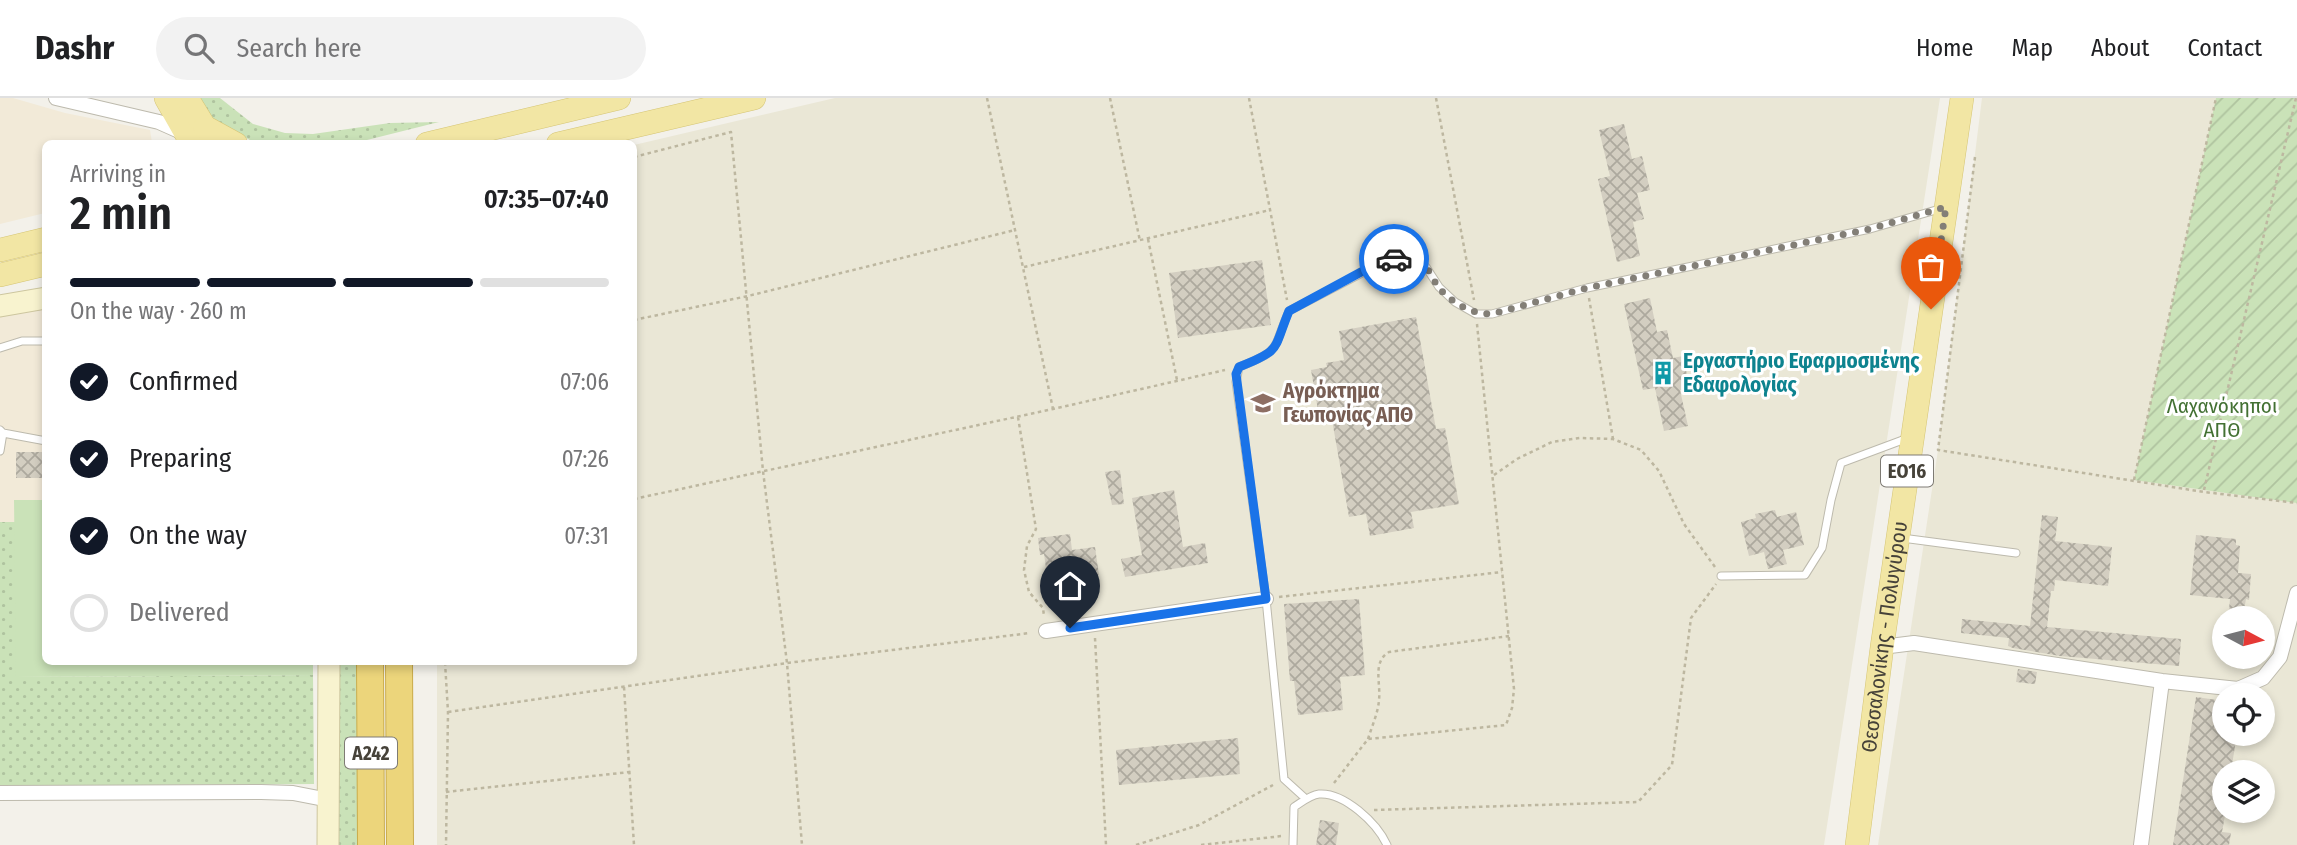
<!DOCTYPE html>
<html lang="en">
<head>
<meta charset="utf-8">
<style>
	:root { --surface:#fff; --page:#f2f2f2; --text:#202124; --muted:#757577; --line:#e0e0e0; --accent:#111827 }
	body { margin:0; font-family:"Fira Sans Condensed",sans-serif; background:var(--page); color:var(--text); height:100vh; display:flex; flex-direction:column; font-size:26px; white-space:nowrap }
	* { box-sizing:border-box; margin:0 }
	p { font-size:23px; color:var(--muted) }
	.icon { flex:none; width:38px; height:38px; fill:none; stroke:currentColor; stroke-width:2; stroke-linecap:round; stroke-linejoin:round }
	.map { position:relative; flex:1; overflow:hidden }
	.side { position:absolute; left:42px; top:42px; width:595px; height:525px; display:flex; flex-direction:column; background:var(--surface); border-radius:10px; box-shadow:0 4px 10px #0003 }
	.side>* { flex:none }
	.needle { width:46px; rotate:97deg }
	.fabs { position:absolute; left:2212px; top:508px; display:grid; gap:14px }
	.fabs a { display:grid; place-items:center; width:63px; height:63px; border-radius:50%; background:var(--surface); box-shadow:0 4px 10px #0003; font-size:35px }
	.pin { position:absolute; display:grid; place-items:center; width:60px; height:60px; color:#fff; margin:-72px -30px; border-radius:50% 50% 50% 0; rotate:-45deg; box-shadow:0 0 7px #0007 }
	.pin .icon { rotate:45deg }
	.courier { position:absolute; display:grid; place-items:center; width:70px; height:70px; margin:-35px; border:5px solid #1a73e8; border-radius:50%; background:#fff; color:#222; box-shadow:0 2px 9px #0007 }
	.overview em { font-style:normal; font-weight:600 }
	.overview div { display:flex; flex-direction:column-reverse }
	.overview { display:flex; align-items:center; justify-content:space-between; height:119px; padding:0 28px }
	h1 { font-size:46px; font-weight:600; line-height:52px }
	.bar { display:grid; grid-template-columns:repeat(4,1fr); gap:10px 7px; align-content:center; height:84px; padding:0 28px }
	.bar i { height:9px; border-radius:5px; background:var(--line) }
	.bar .selected { background:var(--accent) }
	.bar p { grid-column:span 4 }
	ol { padding:0 28px; list-style:none }
	li { display:flex; align-items:center; gap:21px; height:77px }
	li p { margin-inline-start:auto }
	li .icon { padding:7px; border-radius:50%; background:var(--accent); color:#fff; stroke-width:4 }
	li:last-child { color:var(--muted) }
	li i { width:38px; height:38px; border:4px solid var(--line); border-radius:50% }
	header { display:flex; align-items:center; gap:42px; box-sizing:border-box; height:98px; padding:0 35px; background:var(--surface); border-bottom:2px solid var(--line) }
	header strong { font-size:33px }
	nav { display:flex; gap:38px; margin-inline-start:auto; font-size:24px }
	.search { width:490px; height:63px; background:var(--page); display:flex; align-items:center; gap:18px; box-sizing:border-box; padding:0 24px; border-radius:38px; color:var(--muted); font-size:26px }
	.map>svg:first-child { display:block }
	.commercial { fill:#f2ead8 }
	.education { fill:#eae7d6; fill-rule:evenodd }
	.grass { fill:url(#grass-dots) }
	.garden { fill:url(#garden-furrows) }
	.pitch { fill:#cae2b8 }
	.building { fill:url(#building-cross-hatch) }
	.lines { fill:none; stroke-linecap:round; stroke-linejoin:round }
	.lane-casing { stroke:#bdbaad; stroke-width:9 }
	.street-casing { stroke:#bdbaad; stroke-width:16 }
	.secondary-casing { stroke:#cdc69f; stroke-width:23 }
	.primary-casing { stroke:#d5c575; stroke-width:24 }
	.highway-casing { stroke:#caac4c; stroke-width:28 }
	.path { stroke:#bdb7a0; stroke-width:2.5; stroke-dasharray:3.5 3.5; stroke-linecap:butt }
	.lane { stroke:#fff; stroke-width:7 }
	.street { stroke:#fff; stroke-width:14 }
	.secondary { stroke:#f8f3cf; stroke-width:21 }
	.primary { stroke:#f2e6a4; stroke-width:23 }
	.highway { stroke:#ecd57b; stroke-width:26 }
	.done { stroke:#837f77; stroke-width:7; stroke-dasharray:0 12.6 }
	.route { stroke:#1a73e8; stroke-width:9 }
	.labels { text-anchor:middle; stroke-width:6; stroke-linejoin:round; paint-order:stroke }
	.shield { fill:#fff; stroke:#7e7b74; stroke-width:2 }
	.shield-label { font-size:19px; font-weight:bold; fill:#464239 }
	.culture-label { font-size:21px; font-weight:bold; fill:#0d838f; stroke:#fff; text-anchor:start }
	.education-label { font-size:21px; font-weight:bold; fill:#785e54; stroke:#fff; text-anchor:start }
	.park-label { font-size:21px; fill:#437133; stroke:#fff }
	.street-label { font-size:21px; fill:#464239; stroke:#fff }
</style>
</head>
<body>
<header>
<strong>Dashr</strong>
<div class="search"><svg class="icon" aria-label="search" viewBox="0 0 24 24"><circle cx="10" cy="10" r="6"/><path d="M15 15l6 6"/></svg>Search here</div>
<nav><a>Home</a><a>Map</a><a>About</a><a>Contact</a></nav>
</header>
<div class="map">
<svg width="2297" height="747" viewBox="0 0 2297 747">
	<defs>
		<pattern id="grass-dots" width="8" height="8" patternUnits="userSpaceOnUse" patternTransform="scale(1.75)"><rect width="8" height="8" fill="#cae2b8"/><path d="M2 2h.1M6 6h.1" fill="none" stroke="#afc39f" stroke-width="1.8" stroke-linecap="round"/></pattern>
		<pattern id="garden-furrows" width="10" height="10" patternUnits="userSpaceOnUse" patternTransform="scale(1.75)"><rect width="10" height="10" fill="#cae2b8"/><path d="M-1 1l2-2M0 10L10 0M9 11l2-2" fill="none" stroke="#afc39f"/></pattern>
		<pattern id="building-cross-hatch" width="8" height="8" patternUnits="userSpaceOnUse" patternTransform="scale(1.75)"><rect width="8" height="8" fill="#d3cec1"/><path d="M0 0l8 8M0 8l8-8" fill="none" stroke="#ada99e"/></pattern>
	</defs>
	<rect width="100%" height="100%" fill="#f3f1ea"/>
	<!-- commercial -->
	<path class="commercial" d="M0,0H13L65,15L150,32L152,45L46,46L45,115L0,126Z
		M45,207V402H14L15,424H0V214Z"/>
	<!-- education -->
	<path class="education" d="M835,0H1940L1824,747H437V564H634V47Z
		M1982,0H2297V747H1878L1938,352ZM2224,520H2263V558H2224ZM2224,597H2263V635H2224ZM2224,674H2263V712H2224Z"/>
	<!-- grass -->
	<path class="grass" d="M196,0H220L253,26L285,35L313,36L390,25L439,24L355,45H255L212,20Z
		M0,424H15L17,579L313,577L314,686L0,688Z
		M336,564H358L361,747H337Z"/>
	<!-- garden -->
	<path class="garden" d="M2216,0H2297V405L2134,382Z"/>
	<!-- pitch -->
	<path class="pitch" d="M14,402H45L46,564H313V577L16,579Z"/>
	<!-- building -->
	<path class="building" d="M1624,26L1632,61L1642,58L1650,92L1637,95L1644,121L1633,124L1640,158L1617,164L1598,81L1610,78L1599,32Z
		M1262,162L1271,227L1178,240L1169,175Z
		M1650,200L1657,234L1667,232L1673,260L1683,258L1690,291L1680,292L1688,328L1664,333L1655,290L1643,292L1624,206Z
		M1416,219L1436,331L1445,330L1459,406L1411,414L1414,430L1370,438L1366,416L1349,419L1331,316L1319,318L1311,272L1327,269L1326,265L1344,262L1339,233Z
		M16,354H46V380H16Z
		M1120,372L1124,406L1112,407L1105,374Z
		M1174,392L1183,449L1205,445L1208,465L1125,479L1121,461L1142,457L1132,400Z
		M1775,412L1777,419L1796,414L1804,447L1783,452L1787,466L1768,471L1764,454L1749,458L1741,424L1756,420L1755,416Z
		M2042,417L2058,419L2055,443L2112,449L2108,488L2055,482L2054,493H2051L2047,529L2181,541L2179,568L2060,558L2013,550L2008,548L2009,540L1961,535L1962,521L2030,528Z
		M1070,436L1072,452L1095,449L1099,477L1086,479L1087,487L1049,492L1044,456L1040,457L1038,440Z
		M2196,437L2236,441V447L2240,448L2238,475L2251,476L2249,502L2246,501L2244,512L2229,511L2230,501L2190,497Z
		M1359,501L1365,577L1340,579L1343,612L1298,617L1294,583H1290L1284,506Z
		M2018,571L2037,574L2035,586L2016,584Z
		M2196,599L2224,603V635H2237L2231,674H2224L2226,712L2222,734L2231,735L2229,747H2173Z
		M1238,640L1240,676L1119,687L1116,652Z
		M1320,722L1339,725L1336,747H1316Z"/>
	<g class="lines">
		<!-- lane casing -->
		<g class="lane-casing">
			<path id="lane" d="M0,250L22,243H46
				M0,332L3,335L46,343
				M0,353L3,335
				M1902,440L2016,455
				M1721,478L1805,477L1822,450L1831,402L1841,365L1908,340
				M1306,701L1284,681L1266,501L1236,284L1239,269C1283,252 1272,251 1289,213L1389,161L1410,162L1426,169L1439,189L1455,204L1476,216H1492L1587,190L1870,131L1943,110
				M1293,747L1294,709C1302,704 1310,697 1319,696C1344,694 1377,725 1387,747"/>
		</g>
		<!-- street casing -->
		<g class="street-casing">
			<path id="street" d="M56,0L159,24L186,36
				M1046,533L1266,501
				M1882,549L1914,545L2162,583L2238,591L2263,580L2280,559L2297,495
				M0,695L261,694L293,695L329,702
				M2141,747L2162,583"/>
		</g>
		<!-- secondary casing -->
		<g class="secondary-casing">
			<path id="secondary" d="M0,208L46,200
				M328,747L329,564"/>
		</g>
		<!-- primary casing -->
		<g class="primary-casing">
			<g id="primary">
				<path d="M166,0L192,46"/>
				<path d="M187,0L215,46"/>
				<path d="M205,29L236,46"/>
				<path d="M427,46L619,0"/>
				<path d="M558,46L754,0"/>
				<path d="M0,152L46,141"/>
				<path d="M0,177L46,166"/>
				<path id="s1" d="M1857,747L1882,549L1962,0"/>
			</g>
		</g>
		<!-- highway casing -->
		<g class="highway-casing">
			<path id="highway" d="M370,564L371,747
				M399,564L400,747"/>
		</g>
		<!-- path -->
		<path class="path" d="M987,0L1053,311
			M1110,0L1140,143
			M1249,0L1287,202
			M1436,0L1474,202
			M634,59L731,34L763,373L787,565L802,747
			M1975,59L1938,352L2204,394L2297,405
			M1148,141L1177,282
			M1024,169L1270,112
			M1589,200L1613,341
			M634,222L748,198L1015,132
			M1018,319L1036,431L1027,448L1024,472L1029,494L1043,510L1044,518
			M1494,377L1517,361L1552,344L1580,340L1613,341L1641,352L1659,373L1684,426L1715,469
			M2134,382L2216,0
			M2204,392L2296,0
			M634,401L1053,311L1225,272
			M1279,499L1502,474
			M1095,540L1106,747
			M445,564L448,614L446,747
			M624,589L634,747
			M448,614L787,565L1030,535
			M1368,641C1372,628 1378,615 1379,602C1381,585 1372,564 1389,554L1509,538
			M1334,685L1368,641L1506,627L1512,610L1514,591L1477,226
			M446,694L630,674
			M1374,712L1638,704L1672,667L1691,520L1716,486
			M1136,747L1199,727L1273,687
			M1201,747L1282,738"/>
		<!-- lane -->
		<use href="#lane" class="lane"/>
		<!-- street -->
		<use href="#street" class="street"/>
		<!-- secondary -->
		<use href="#secondary" class="secondary"/>
		<!-- primary -->
		<use href="#primary" class="primary"/>
		<!-- highway -->
		<use href="#highway" class="highway"/>
	</g>
	<g class="lines">
		<!-- done -->
		<path class="done" d="M1394,161C1404,162 1418,162 1426,170C1431,174 1434,183 1438,189C1452,205 1471,216 1492,216L1587,190L1870,131L1946,109L1931,211"/>
		<!-- route -->
		<path class="route" d="M1070,530L1266,501L1236,276L1239,269C1282,252 1273,252 1289,213L1374,167L1394,161"/>
	</g>
	<!-- icons -->
	<defs>
		<g id="building-bare" transform="scale(1.89)"><path d="M-4-6H4V6H1V3H-1V6H-4ZM-2.5-4.3h1.7v1.8h-1.7ZM.8-4.3h1.7v1.8H.8ZM-2.5-1h1.7V.8h-1.7ZM.8-1h1.7V.8H.8Z" fill="#0f9aa8" stroke="#fff" stroke-width="2.5" paint-order="stroke"/></g>
		<g id="university-bare" transform="scale(1.89)"><path d="M0-5L7-2L0 1L-7-2ZM-4 1L0 2.5L4 1V4Q0 6-4 4Z" fill="#8d6e63" stroke="#fff" stroke-width="2.5" paint-order="stroke"/></g>
	</defs>
	<g fill-rule="evenodd">
		<use href="#building-bare" x="1663" y="275"/>
		<use href="#university-bare" x="1263" y="305"/>
	</g>
	<g class="labels">
		<!-- shield labels -->
		<g class="shield">
			<rect x="1881" y="357.5" width="52" height="31" rx="5"/>
			<rect x="345" y="639.5" width="52" height="31" rx="5"/>
		</g>
		<g class="shield-label">
			<text x="1907" y="380">ΕΟ16</text>
			<text x="371" y="662">Α242</text>
		</g>
		<!-- culture labels -->
		<g class="culture-label">
			<text x="1683" y="270">Εργαστήριο Εφαρμοσμένης<tspan x="1683" dy="24">Εδαφολογίας</tspan></text>
		</g>
		<!-- education labels -->
		<g class="education-label">
			<text x="1283" y="300">Αγρόκτημα<tspan x="1283" dy="24">Γεωπονίας ΑΠΘ</tspan></text>
		</g>
		<!-- park labels -->
		<g class="park-label">
			<text x="2222" y="315">Λαχανόκηποι<tspan x="2222" dy="24">ΑΠΘ</tspan></text>
		</g>
		<!-- street labels -->
		<g class="street-label">
			<text dy="7" stroke="none"><textPath href="#s1" startOffset="210">Θεσσαλονίκης - Πολυγύρου</textPath></text>
		</g>
	</g>
</svg>
<div class="fabs">
<a><svg class="needle" viewBox="-14 -14 28 28"><path d="M0-13l5 13h-10z" fill="#e53935"/><path d="M0 13l5-13h-10z" fill="#757577"/></svg></a>
<a><svg class="icon" aria-label="locate" viewBox="0 0 24 24"><circle cx="12" cy="12" r="6"/><path d="M12 2v4M12 18v4M2 12h4M18 12h4"/></svg></a>
<a><svg class="icon" aria-label="layers" viewBox="0 0 24 24"><path d="M12 4l9 5-9 5-9-5zM3 14l9 5 9-5"/></svg></a>
</div>
<div class="pin" style="left:1931px;top:211px;background:#ea580c"><svg class="icon" aria-label="bag" viewBox="0 0 24 24"><path d="M5 8h14l-1 12H6zM9 8a3 3 0 0 1 6 0"/></svg></div>
<div class="pin" style="left:1070px;top:530px;background:#1f2937"><svg class="icon" aria-label="home" viewBox="0 0 24 24"><path d="M3 11l9-7 9 7M6 9v11h12V9"/></svg></div>
<div class="courier" style="left:1394px;top:161px"><svg class="icon" aria-label="car" viewBox="0 0 24 24"><path d="M5 17H2v-5l4-1 3-4h7l3 4 3 1v5h-3M9 17h6M6 11h13"/><circle cx="7" cy="17" r="2"/><circle cx="17" cy="17" r="2"/></svg></div>
<section class="side">
<div class="overview"><div><h1>2 min</h1><p>Arriving in</p></div><em>07:35–07:40</em></div>
<div class="bar"><i class="selected"></i><i class="selected"></i><i class="selected"></i><i></i><p>On the way · 260 m</p></div>
<ol>
<li><svg class="icon" aria-label="check" viewBox="0 0 24 24"><path d="M5 12l5 5 9-10"/></svg>Confirmed<p>07:06</p></li>
<li><svg class="icon" aria-label="check" viewBox="0 0 24 24"><path d="M5 12l5 5 9-10"/></svg>Preparing<p>07:26</p></li>
<li><svg class="icon" aria-label="check" viewBox="0 0 24 24"><path d="M5 12l5 5 9-10"/></svg>On the way<p>07:31</p></li>
<li><i></i>Delivered</li>
</ol>
</section>
</div>
</body>
</html>
